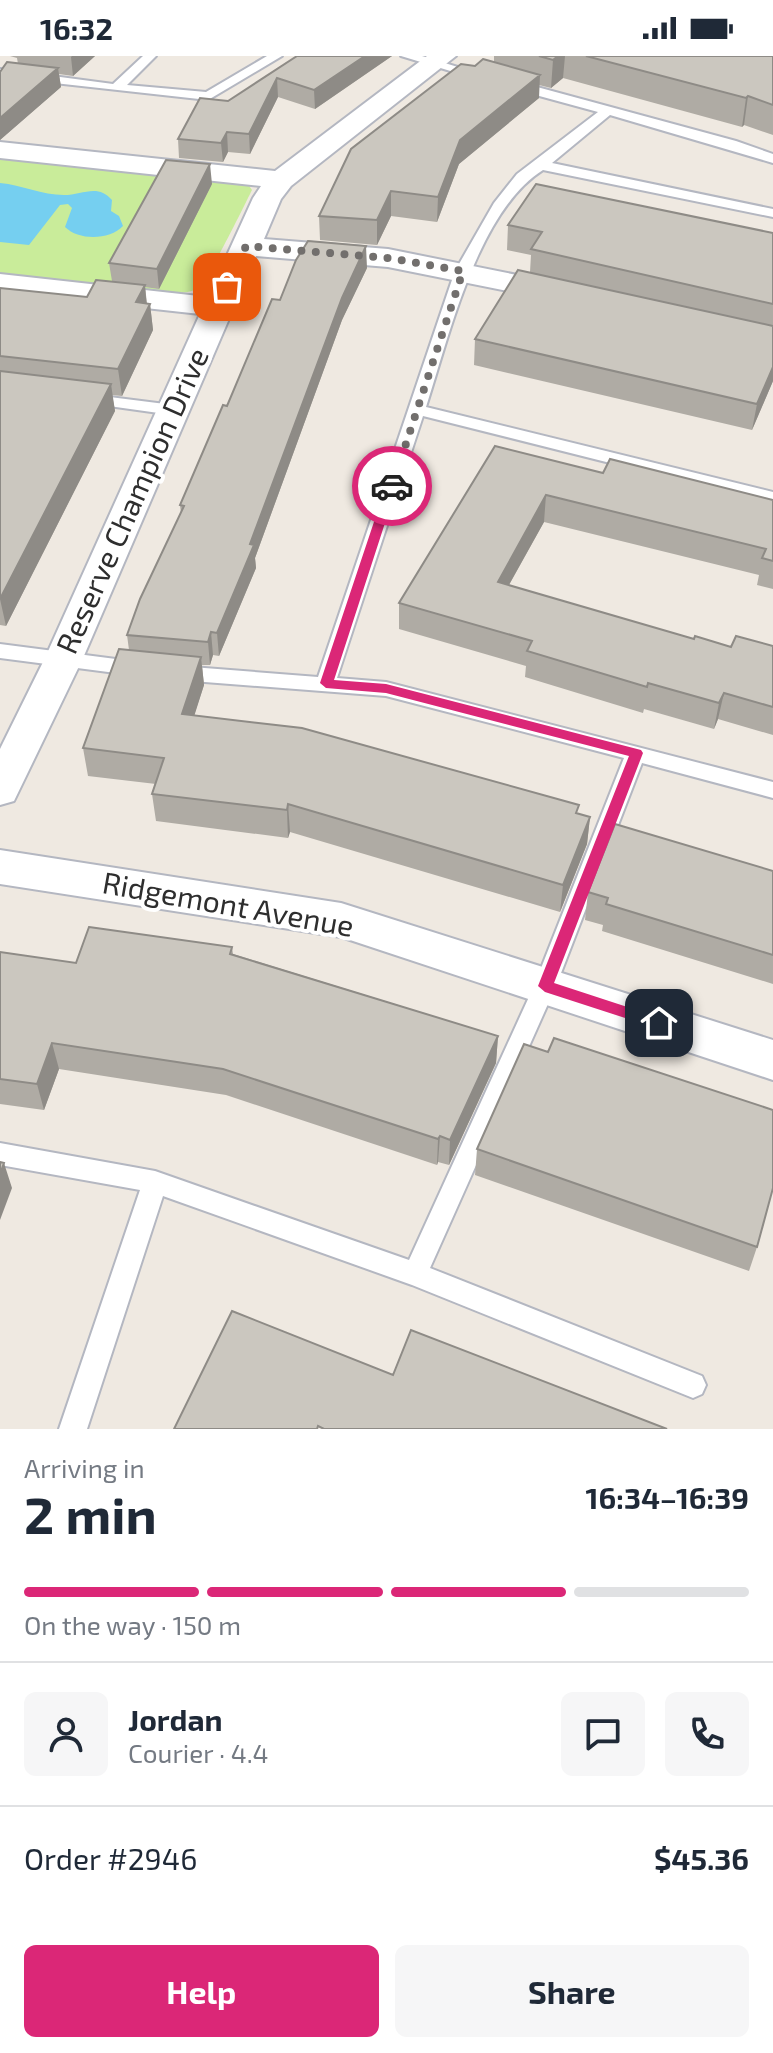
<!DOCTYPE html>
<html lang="en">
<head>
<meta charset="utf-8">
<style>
	:root { --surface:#fff; --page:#f6f6f7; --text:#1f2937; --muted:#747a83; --line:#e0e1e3; --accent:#db2777 }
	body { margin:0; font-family:"Exo 2",sans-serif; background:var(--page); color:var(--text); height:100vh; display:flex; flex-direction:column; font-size:30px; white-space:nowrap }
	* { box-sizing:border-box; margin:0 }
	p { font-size:26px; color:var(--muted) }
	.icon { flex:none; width:44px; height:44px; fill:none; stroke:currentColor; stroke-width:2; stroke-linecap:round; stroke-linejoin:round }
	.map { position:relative; height:1373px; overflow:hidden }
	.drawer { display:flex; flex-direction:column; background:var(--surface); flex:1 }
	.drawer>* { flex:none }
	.pin { position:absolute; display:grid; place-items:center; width:68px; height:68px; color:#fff; margin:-34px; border-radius:16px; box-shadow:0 4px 12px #0006 }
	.courier { position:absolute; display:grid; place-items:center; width:80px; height:80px; margin:-40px; border:6px solid #db2777; border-radius:50%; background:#fff; color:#222; box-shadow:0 2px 10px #0007 }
	.head em { font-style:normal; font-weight:700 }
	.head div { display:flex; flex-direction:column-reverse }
	.head { display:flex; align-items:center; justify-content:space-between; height:136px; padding:0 24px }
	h1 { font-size:52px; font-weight:700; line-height:60px }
	.bar { display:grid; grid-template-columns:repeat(4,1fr); gap:12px 8px; align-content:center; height:96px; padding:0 24px }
	.bar i { height:10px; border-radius:6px; background:var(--line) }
	.bar .current { background:var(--accent) }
	.bar p { grid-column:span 4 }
	.line { display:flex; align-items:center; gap:20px; padding:0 24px; border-top:2px solid var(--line) }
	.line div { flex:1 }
	.round { display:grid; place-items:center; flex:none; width:84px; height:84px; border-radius:12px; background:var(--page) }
	.primary-button { display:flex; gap:16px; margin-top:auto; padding:16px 24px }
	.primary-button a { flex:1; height:92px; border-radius:12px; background:var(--accent); color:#fff; font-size:32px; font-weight:700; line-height:92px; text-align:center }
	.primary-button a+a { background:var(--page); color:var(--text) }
	.status { display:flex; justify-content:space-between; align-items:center; height:56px; padding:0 40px; background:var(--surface); direction:ltr }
	.status svg { height:22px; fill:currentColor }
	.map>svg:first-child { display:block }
	.pitch { fill:#c9ec9a }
	.water { fill:#75cff0 }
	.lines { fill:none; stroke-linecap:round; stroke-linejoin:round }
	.lane-casing { stroke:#b4b7c1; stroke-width:4 }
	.street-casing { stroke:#b4b7c1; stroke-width:4 }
	.lane { fill:#fff; fill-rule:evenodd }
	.street { fill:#fff; fill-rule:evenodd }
	.wall { fill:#afaba4 }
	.shaded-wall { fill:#8e8b86 }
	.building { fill:#cbc7bf; stroke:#8e8b86; stroke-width:2 }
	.route { fill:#db2777 }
	.done { stroke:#726f6d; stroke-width:8; stroke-dasharray:0 14.4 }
	.labels { text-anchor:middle; stroke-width:8; stroke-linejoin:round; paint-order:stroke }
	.street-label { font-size:30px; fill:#2e2e2e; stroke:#fff }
</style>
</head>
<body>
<div class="status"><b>16:32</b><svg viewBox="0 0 49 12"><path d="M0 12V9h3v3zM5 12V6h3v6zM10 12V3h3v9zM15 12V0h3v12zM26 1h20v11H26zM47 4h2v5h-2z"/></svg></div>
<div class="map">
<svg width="773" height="1373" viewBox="0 0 773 1373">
	<rect width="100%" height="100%" fill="#efe9e1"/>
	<!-- pitch -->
	<path class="pitch" d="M0,101L247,127L252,134C244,150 208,224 199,231C190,238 179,237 168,237L0,219Z"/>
	<!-- water -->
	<path class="water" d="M0,127C22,129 42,139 64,139C82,139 98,127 112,144L111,155L119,160L123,170C110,184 79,185 65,171L72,152L68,148L60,149L29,189L0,186Z"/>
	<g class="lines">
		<!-- lane casing -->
		<g class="lane-casing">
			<path id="lane" d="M143,0H156L127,29L206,36L267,0H282L208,44L0,21V13L113,28Z
				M401,0H422L487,20L480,24Z
				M515,25L736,85L773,98V107L610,59L552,107L773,153V161L543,114C478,155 449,280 426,351L773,436V448L423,360L337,622L386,626L773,726V742L642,707L556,930L430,1212L702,1320L706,1329L702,1338L693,1342L412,1229L163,1140L87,1373H59L140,1134L0,1109V1087L155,1115L409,1204L534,930L624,702L386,640L179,624L169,617L179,610L318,621L455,215L494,147L517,118L598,56L510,32L508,29Z
				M86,338L173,349L181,354L173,359L80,346L78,343L80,340Z
				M0,588L139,606L149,613L139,620L0,602Z"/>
		</g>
		<!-- street casing -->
		<g class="street-casing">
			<path id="street" d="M427,0H456L291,130L281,143L264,183L388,193L562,228L573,230L577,237L573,244L562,246L388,211L256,200L83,602L14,745L0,749V693L45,602L200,258L0,236V218L208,241L253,142L261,130L0,102V86L275,115Z
				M0,794L341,847L773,984V1024L341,881L0,828Z"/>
		</g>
		<!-- lane -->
		<use href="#lane" class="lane"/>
		<!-- street -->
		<use href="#street" class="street"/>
	</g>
	<!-- wall -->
	<path class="wall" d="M10,0H95L73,20L59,18L61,31L0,84V16L18,8L17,2Z
		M297,0H392L315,53L278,41L250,98L228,96L223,106L179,102L178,83L228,45Z
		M494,0H773V79L744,69L742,71L563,22L551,32L539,29V42L459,108L437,166L391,160L377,189L320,184L319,160L475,10L494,6Z
		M212,128L159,233L145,231L147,247L150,248L153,274L122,340L112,339L115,355L6,570L0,569V232L87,241L112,225L109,207Z
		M508,169L773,177V325L752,374L474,309L475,283L530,216L531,199L507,194Z
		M367,212L342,264L255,502L256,512L219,600L213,599L210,609H202L204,629L194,659L590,761L587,788L560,856L290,776L288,782L156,765L152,738L156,728L88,720L83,692L129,594L127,579L181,457L180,449L227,350L280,244Z
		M495,390L603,417L773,444V533L757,529L759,519L544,466L509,529L694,583L731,591L773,590V679L718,663L714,673L644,653L643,657L525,621L526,610L399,573V547Z
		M773,815V928L602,875L603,869L585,864L588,836Z
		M232,891L233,898L498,980L496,1007L449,1109L438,1106L437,1109L226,1039L59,1013L44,1054L0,1048V896L76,907Z
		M477,1093L757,1191L749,1215L475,1119Z"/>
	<!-- shaded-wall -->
	<path class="shaded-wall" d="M72,0H95L73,20L71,1Z
		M365,0H392L315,53L314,34Z
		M558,0H565L563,22L551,32L553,4Z
		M58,12L61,31L0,84V62Z
		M540,19L539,42L459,108L437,166L438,141L460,84Z
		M277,22L278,41L250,98L249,78Z
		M748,40L744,69L742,71L746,42Z
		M227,76L228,96L223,106L221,87Z
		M210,108L212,128L159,233L157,213Z
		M391,135V160L377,189V164Z
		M366,190L367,212L342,264L255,502L256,512L219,600L217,577L342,242Z
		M145,229L147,254L150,248L153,274L122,340L118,313L136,246Z
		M773,304V325L752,374L757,348Z
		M111,328L115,355L6,570L0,543Z
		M546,439L544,466L496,552L498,526Z
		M211,576L213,599L210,609L208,586Z
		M201,601L204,629L186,686L182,658Z
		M724,637L718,663L714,673L719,647Z
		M288,748L290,776L288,782L287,754Z
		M590,761L587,788L560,856L563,829Z
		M498,980L496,1007L449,1109L450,1084Z
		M52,987L59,1013L44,1054L37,1028Z
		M440,1080L438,1106L437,1109L438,1083Z
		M4,1107L12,1132L0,1164V1118Z"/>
	<!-- building -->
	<path class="building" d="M297,0H365L314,34L277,22L249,78L227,76L221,87L178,83L200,42L228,45Z
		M539,0H558L553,4Z
		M586,0H773V49L748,40L746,42Z
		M483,3L540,19L460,84L438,141L391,135L377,164L319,160L351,93L461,8L475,10Z
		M7,6L58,12L0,62V16Z
		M166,104L210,108L157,213L109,207Z
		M536,128L773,177V248L531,193L542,176L508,169Z
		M308,185L366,190L342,242L250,488L254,489L217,577L211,576L208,586L127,579L140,543L184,450L180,449L223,349L227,350L272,243L280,244L296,204Z
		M518,214L773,270V311L757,348L475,283Z
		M96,224L145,229L136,246L150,248L118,313L0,300V232L87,241Z
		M0,315L111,328L0,543Z
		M495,390L603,417L610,403L773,444V505L762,502L766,493L546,439L498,526L694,583L695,580L731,591L736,580L773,590V651L724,637L719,647L648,627L647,631L527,595L532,585L399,547Z
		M119,593L201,601L182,658L302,672L579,749L576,757L590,761L563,829L288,748L287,754L152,738L164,702L83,692Z
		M615,768L773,815V899L606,848L608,842L588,836Z
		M89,871L232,891L230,898L498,980L450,1084L440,1080L438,1083L223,1013L52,987L37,1028L0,1023V896L76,907Z
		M554,982L773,1054V1132L757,1191L477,1093L524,988L548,996Z
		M0,1106L4,1107L0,1118Z
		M232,1255L393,1319L411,1274L667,1373H324L318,1370L317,1373H174Z"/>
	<!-- route -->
	<path class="route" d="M392,426L397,430L334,624L386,628L641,694L643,697L554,927L664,963V972L659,973L545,936L538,930L629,700L386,637L326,632L320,627L386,430Z"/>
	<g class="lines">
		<!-- done -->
		<path class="done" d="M227,231L246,190L388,202L463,215L392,430"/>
	</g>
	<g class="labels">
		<!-- street labels -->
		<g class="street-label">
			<text transform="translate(133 445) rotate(-66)" y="10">Reserve Champion Drive</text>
			<text transform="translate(228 849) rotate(10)" y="10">Ridgemont Avenue</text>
		</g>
	</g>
</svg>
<div class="pin" style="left:227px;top:231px;background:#ea580c"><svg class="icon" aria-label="bag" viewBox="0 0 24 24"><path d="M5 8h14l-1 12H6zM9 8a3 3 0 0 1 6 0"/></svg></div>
<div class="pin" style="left:659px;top:967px;background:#1f2937"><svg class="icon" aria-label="home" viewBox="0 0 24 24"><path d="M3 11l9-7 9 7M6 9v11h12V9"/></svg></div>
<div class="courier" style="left:392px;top:430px"><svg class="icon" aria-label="car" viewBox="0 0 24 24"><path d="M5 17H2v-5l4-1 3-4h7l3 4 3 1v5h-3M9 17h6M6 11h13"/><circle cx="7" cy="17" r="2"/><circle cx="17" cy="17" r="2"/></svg></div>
</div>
<section class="drawer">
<div class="head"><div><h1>2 min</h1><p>Arriving in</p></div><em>16:34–16:39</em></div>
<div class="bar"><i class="current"></i><i class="current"></i><i class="current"></i><i></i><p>On the way · 150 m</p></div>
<div class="line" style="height:144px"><a class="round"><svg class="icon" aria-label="person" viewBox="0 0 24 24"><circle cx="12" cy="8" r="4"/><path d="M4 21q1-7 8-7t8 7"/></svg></a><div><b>Jordan</b><p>Courier · 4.4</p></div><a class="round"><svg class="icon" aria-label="chat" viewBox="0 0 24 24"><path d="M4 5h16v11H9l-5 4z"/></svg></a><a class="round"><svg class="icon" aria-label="phone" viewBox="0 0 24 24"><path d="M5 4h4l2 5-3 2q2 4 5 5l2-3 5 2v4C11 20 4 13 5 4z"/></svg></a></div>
<div class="line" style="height:104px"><div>Order #2946</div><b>$45.36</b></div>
<div class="primary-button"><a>Help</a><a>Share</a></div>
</section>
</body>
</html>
